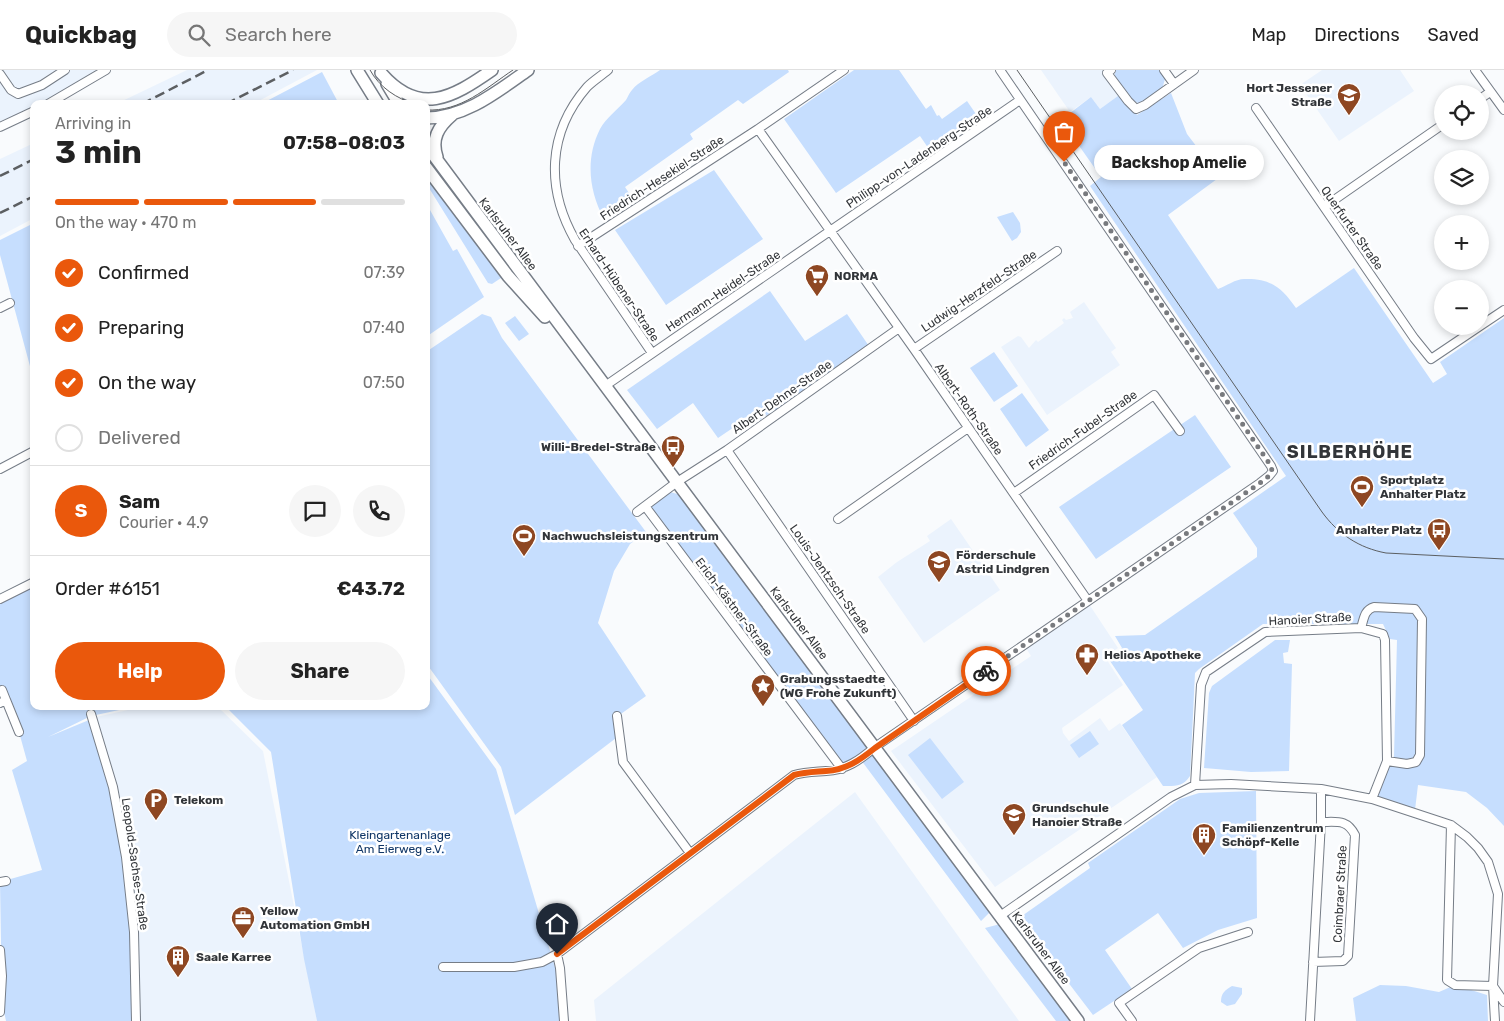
<!DOCTYPE html>
<html lang="en">
<head>
<meta charset="utf-8">
<style>
	:root { --surface:#fff; --page:#f6f6f6; --text:#222; --muted:#767676; --line:#e0e0e0; --accent:#ea580c }
	body { margin:0; font-family:Rubik,sans-serif; background:var(--page); color:var(--text); height:100vh; display:flex; flex-direction:column; font-size:19px; white-space:nowrap }
	* { box-sizing:border-box; margin:0 }
	p { font-size:16px; color:var(--muted) }
	.icon { flex:none; width:28px; height:28px; fill:none; stroke:currentColor; stroke-width:2; stroke-linecap:round; stroke-linejoin:round }
	.map { position:relative; flex:1; overflow:hidden }
	.panel { position:absolute; left:30px; top:30px; width:400px; height:610px; display:flex; flex-direction:column; background:var(--surface); border-radius:10px; box-shadow:0 2px 8px #0003 }
	.panel>* { flex:none }
	.fabs { position:absolute; left:1434px; top:15px; display:grid; gap:10px }
	.fabs a { display:grid; place-items:center; width:55px; height:55px; border-radius:50%; background:var(--surface); box-shadow:0 2px 8px #0003; font-size:25px }
	.pin { position:absolute; display:grid; place-items:center; width:42px; height:42px; color:#fff; margin:-51px -21px; border-radius:50% 50% 50% 0; rotate:-45deg; box-shadow:0 0 5px #0007 }
	.pin .icon { rotate:45deg }
	.courier { position:absolute; display:grid; place-items:center; width:50px; height:50px; margin:-25px; border:4px solid #ea580c; border-radius:50%; background:#fff; color:#222; box-shadow:0 1px 6px #0007 }
	.bubble { position:absolute; height:35px; border-radius:18px; background:var(--surface); box-shadow:0 2px 8px #0003; font-size:16px; font-weight:700; line-height:35px; text-align:center }
	.summary em { font-style:normal; font-weight:700 }
	.summary div { display:flex; flex-direction:column-reverse }
	.summary { display:flex; align-items:center; justify-content:space-between; height:85px; padding:0 25px }
	h1 { font-size:32px; font-weight:700; line-height:38px }
	.bar { display:grid; grid-template-columns:repeat(4,1fr); gap:8px 5px; align-content:center; height:60px; padding:0 25px }
	.bar i { height:6px; border-radius:4px; background:var(--line) }
	.bar .selected { background:var(--accent) }
	.bar p { grid-column:span 4 }
	.line { display:flex; align-items:center; gap:12px; padding:0 25px; border-top:1px solid var(--line) }
	.line div { flex:1 }
	.round { display:grid; place-items:center; flex:none; width:52px; height:52px; border-radius:26px; background:var(--page) }
	ol { padding:0 25px; list-style:none }
	li { display:flex; align-items:center; gap:15px; height:55px }
	li p { margin-inline-start:auto }
	li .icon { padding:5px; border-radius:50%; background:var(--accent); color:#fff; stroke-width:4 }
	li:last-child { color:var(--muted) }
	li i { width:28px; height:28px; border:2px solid var(--line); border-radius:50% }
	.action { display:flex; gap:10px; margin-top:auto; padding:10px 25px }
	.action a { flex:1; height:58px; border-radius:30px; background:var(--accent); color:#fff; font-size:20px; font-weight:700; line-height:58px; text-align:center }
	.action a+a { background:var(--page); color:var(--text) }
	header { display:flex; align-items:center; gap:30px; box-sizing:border-box; height:70px; padding:0 25px; background:var(--surface); border-bottom:1px solid var(--line) }
	header strong { font-size:24px }
	nav { display:flex; gap:28px; margin-inline-start:auto; font-size:18px }
	.search { width:350px; height:45px; background:var(--page); display:flex; align-items:center; gap:12px; box-sizing:border-box; padding:0 18px; border-radius:28px; color:var(--muted); font-size:19px }
	.map>svg:first-child { display:block }
	.built { fill:#ebf3fd }
	.green { fill:#c6defe }
	.lines { fill:none; stroke-linecap:round; stroke-linejoin:round }
	.street-casing { stroke:#767d87; stroke-width:10 }
	.secondary-casing { stroke:#767d87; stroke-width:14 }
	.street { stroke:#fff; stroke-width:8 }
	.secondary { stroke:#fff; stroke-width:11 }
	.tram { stroke:#5c5f62; stroke-width:1 }
	.rail { stroke:#5c5f62; stroke-width:2.5; stroke-dasharray:10 5; stroke-linecap:butt }
	.done { stroke:#787a7e; stroke-width:5; stroke-dasharray:0 9 }
	.route { stroke:#ea580c; stroke-width:6 }
	.labels { text-anchor:middle; stroke-width:5; stroke-linejoin:round; paint-order:stroke }
	.poi-label { font-size:12px; font-weight:bold; fill:#323539; stroke:#fff; text-anchor:start }
	.street-label { font-size:12px; fill:#323539; stroke:#fff }
	.park-label { font-size:12px; fill:#103666; stroke:#fff }
	.district-label { font-size:18px; font-weight:bold; letter-spacing:1px; fill:#323539; stroke:#fff }
</style>
</head>
<body>
<header>
<strong>Quickbag</strong>
<div class="search"><svg class="icon" aria-label="search" viewBox="0 0 24 24"><circle cx="10" cy="10" r="6"/><path d="M15 15l6 6"/></svg>Search here</div>
<nav><a>Map</a><a>Directions</a><a>Saved</a></nav>
</header>
<div class="map">
<svg width="1504" height="951" viewBox="0 0 1504 951">
	<rect width="100%" height="100%" fill="#f9fbfd"/>
	<!-- built -->
	<path class="built" d="M0,0H106L48,34H34V41L0,57Z
		M187,0H317L253,34H116Z
		M1041,0H1111L1107,2L1122,23L1100,39L1091,27L1070,42Z
		M1322,0H1400L1414,21L1339,71L1300,15Z
		M34,73V148L0,166V89Z
		M1084,232L1116,278L1111,282L1120,295L1047,345L1001,277L1018,266L1021,267L1029,278L1036,270L1038,272L1064,253L1062,250L1064,248L1066,250L1073,248L1070,242Z
		M951,449L1000,520L924,573L878,507L897,492L930,471L927,466Z
		M1089,534L1118,578L1105,587L1123,615L1062,658L1063,663L1069,671L1100,648L1109,661L1120,653L1157,707L995,817L891,681L1031,586L1026,578Z
		M146,636H217L263,681L317,951H139L113,717L96,647Z
		M855,722L1019,951H596L594,930Z"/>
	<!-- green -->
	<path class="green" d="M660,0H788L789,2L743,34L738,30L690,64L693,69L625,117L633,129L604,149C589,121 585,89 600,59C606,48 617,40 626,30C628,27 629,23 632,20C638,12 652,6 660,0Z
		M854,0H899L926,39L931,35L937,46L939,45L942,49L967,31L978,47V49L931,82L920,66L836,123L784,49Z
		M1116,0H1161L1166,6L1162,19L1144,32L1138,33L1130,29L1114,7Z
		M322,2L339,34H261Z
		M1122,23L1137,45L1171,23L1187,64L1216,102L1217,109L1168,145L1218,219C1226,216 1236,209 1244,209C1271,208 1282,218 1296,238L1354,198L1433,313L1447,304L1440,292L1504,248V756L1487,738L1466,722L1418,715L1415,740L1376,727L1394,686L1397,570L1390,569L1383,554H1263L1199,599L1195,603L1190,706C1183,717 1175,716 1163,716L1122,655L1143,640L1108,588L1122,578L1115,566L1145,565L1257,487V478L1233,443L1286,406L1090,116L1101,107L1061,50L1091,27L1100,39Z
		M426,79L514,199L511,201L426,90Z
		M714,100L763,169L666,235L615,160Z
		M428,111L431,112L504,206L492,214L488,213L429,118Z
		M430,140L453,181L457,179L484,227L426,267V142Z
		M1013,142L1020,153L1021,162L1017,168L1012,171L997,147Z
		M34,153V311L0,185V170Z
		M770,221L805,271L847,244L871,279L752,355L746,349L718,368L693,333L657,359L627,320Z
		M482,244L491,247L502,268L646,462L630,474L614,501L598,553L646,626L618,646L620,665L515,745L501,697L426,593V282Z
		M515,246L529,264L519,271L505,253Z
		M994,282L1018,316L994,332L970,298Z
		M1022,323L1049,360L1026,377L1000,339Z
		M1195,345L1231,397L1096,489L1059,437Z
		M670,422L681,425L866,671L867,677L858,686L843,695L650,436Z
		M34,514V636H138L91,646L48,667L89,650L113,717L134,862V951H6L2,932L0,812L42,800L12,700L27,691L19,662L0,617V530Z
		M1275,570H1290L1288,582L1283,583L1284,593L1292,594L1289,701L1251,702L1204,698L1209,623L1212,616Z
		M426,603L496,699L562,921L564,951H317L304,889L271,682L225,636H426Z
		M1090,661L1099,674L1079,688L1070,675Z
		M930,668L964,712L942,729L908,685Z
		M878,681L994,838L981,851L861,690Z
		M1256,721L1257,848L1218,860L1183,878L1158,843L1105,880L1132,919L1093,945L1019,848L1090,798L1088,793L1180,729L1199,723Z
		M1004,853L1078,951H1056L985,858Z
		M1380,915L1406,916L1439,922L1455,915L1487,925L1488,951H1356L1353,928Z
		M1232,916L1242,918V924L1235,934L1227,936L1221,932C1221,923 1225,920 1232,916Z"/>
	<g class="lines">
		<!-- street casing -->
		<g class="street-casing">
			<path id="street" d="M608,0C601,6 593,11 587,17C547,63 546,119 575,170L652,283
				M1111,0L1107,3L1128,31L1136,39L1145,35L1194,0
				M1164,0L1174,14
				M1475,0L1504,40
				M0,4L11,20L18,24L42,15L65,0
				M1480,29L1490,22
				M48,34L106,0
				M1256,38L1414,268L1431,289L1480,256
				M0,57L34,41
				M758,59L914,279L1088,531
				M1324,137L1442,55
				M578,176L758,59L844,0
				M0,238L10,233
				M1480,256L1504,240
				M914,279L1057,181
				M605,316L1020,30
				M727,380L914,651
				M0,399L34,381
				M1014,423L1154,325L1180,361
				M645,436L842,699
				M637,442L677,412L727,380L899,258
				M838,449L968,358
				M0,529L34,512
				M1361,558C1364,549 1364,540 1374,537L1415,539L1422,549L1420,685L1416,692L1407,694L1387,691
				M6,630L19,662
				M0,633L6,630L2,620
				M91,644L113,717L126,787L134,862L136,951
				M617,646L623,692L690,783
				M1195,715L1201,615L1206,602L1265,562L1361,558L1383,564L1385,570L1387,691L1372,729
				M1451,755L1447,910L1455,915L1493,916
				M0,812L6,811
				M1000,846L1171,727L1195,715L1231,714L1321,719L1372,729L1451,755L1467,767L1478,778L1488,792L1498,824L1493,916L1495,951
				M0,880L2,906L0,942
				M557,884L560,898L564,951
				M1313,892L1343,891L1348,886L1355,765C1347,749 1337,752 1321,752
				M443,897H514L542,892L557,884L794,705C805,702 814,702 826,701C846,700 860,690 875,677L1260,413L1269,406L1273,401L1271,396L1000,0
				M1493,916L1504,932
				M1132,951L1119,933L1199,878L1248,862
				M1310,951L1321,752V719"/>
		</g>
		<!-- secondary casing -->
		<g class="secondary-casing">
			<path id="secondary" d="M357,0L378,34
				M381,3C419,47 452,28 492,0
				M387,14L399,34
				M426,48C465,48 498,21 528,0
				M426,75L1078,951
				M437,87C431,69 438,57 452,45
				M426,97L508,206L545,247"/>
		</g>
		<!-- street -->
		<use href="#street" class="street"/>
		<!-- secondary -->
		<use href="#secondary" class="secondary"/>
		<!-- tram -->
		<path class="tram" d="M370,0C379,17 397,29 415,34
			M1017,0L1322,442C1338,464 1359,478 1386,483L1504,489
			M426,40C461,42 486,18 513,0"/>
		<!-- rail -->
		<path class="rail" d="M142,34L208,0
			M226,34L293,0
			M0,106L34,89
			M0,143L34,126"/>
	</g>
	<g class="lines">
		<!-- done -->
		<path class="done" d="M986,601L1260,413L1269,406L1272,401L1271,396L1064,92"/>
		<!-- route -->
		<path class="route" d="M557,884L794,705C805,702 814,702 826,701C846,700 860,690 875,678L986,601"/>
	</g>
	<!-- icons -->
	<defs>
		<g id="school-pin" transform="scale(1.25)"><path d="M0 17L-7.5 6A9.5 9.5 0 1 1 7.5 6Z" fill="#8e4722" stroke="#fff"/><path d="M0-5L7-2L0 1L-7-2ZM-4 1L0 2.5L4 1V4Q0 6-4 4Z" fill="#fff"/></g>
		<g id="supermarket-pin" transform="scale(1.25)"><path d="M0 17L-7.5 6A9.5 9.5 0 1 1 7.5 6Z" fill="#8e4722" stroke="#fff"/><path d="M-6-5.5h2.5l.6 2H6L4.5 2H-2.5L-4.4-4H-6ZM-1.5 3.2a1.3 1.3 0 1 0 .1 0ZM3 3.2a1.3 1.3 0 1 0 .1 0Z" fill="#fff"/></g>
		<g id="bus-pin" transform="scale(1.25)"><path d="M0 17L-7.5 6A9.5 9.5 0 1 1 7.5 6Z" fill="#8e4722" stroke="#fff"/><path d="M-5-6H5V4H4V6H2V4H-2V6H-4V4H-5ZM-3.5-4V0h7V-4ZM-3.5 1.2v1.5H-2V1.2ZM2 1.2v1.5H3.5V1.2Z" fill="#fff"/></g>
		<g id="stadium-pin" transform="scale(1.25)"><path d="M0 17L-7.5 6A9.5 9.5 0 1 1 7.5 6Z" fill="#8e4722" stroke="#fff"/><path d="M0-5a6.5 5 0 1 0 0 10a6.5 5 0 1 0 0-10ZM-3.5-1.8h7v3.6h-7Z" fill="#fff"/></g>
		<g id="pharmacy-pin" transform="scale(1.25)"><path d="M0 17L-7.5 6A9.5 9.5 0 1 1 7.5 6Z" fill="#8e4722" stroke="#fff"/><path d="M-2-6h4v4h4v4h-4v4h-4v-4h-4v-4h4Z" fill="#fff"/></g>
		<g id="sight-pin" transform="scale(1.25)"><path d="M0 17L-7.5 6A9.5 9.5 0 1 1 7.5 6Z" fill="#8e4722" stroke="#fff"/><path d="M0-6L1.8-2.2L6-1.7L2.9 1.2L3.7 5.4L0 3.3L-3.7 5.4L-2.9 1.2L-6-1.7L-1.8-2.2Z" fill="#fff"/></g>
		<g id="parking-pin" transform="scale(1.25)"><path d="M0 17L-7.5 6A9.5 9.5 0 1 1 7.5 6Z" fill="#8e4722" stroke="#fff"/><path d="M-3.5-5.5H1a3.5 3.5 0 0 1 0 7H-1V5.5H-3.5ZM-1-3.4V-.6H.8a1.4 1.4 0 0 0 0-2.8Z" fill="#fff"/></g>
		<g id="building-pin" transform="scale(1.25)"><path d="M0 17L-7.5 6A9.5 9.5 0 1 1 7.5 6Z" fill="#8e4722" stroke="#fff"/><path d="M-4-6H4V6H1V3H-1V6H-4ZM-2.5-4.3h1.7v1.8h-1.7ZM.8-4.3h1.7v1.8H.8ZM-2.5-1h1.7V.8h-1.7ZM.8-1h1.7V.8H.8Z" fill="#fff"/></g>
		<g id="office-pin" transform="scale(1.25)"><path d="M0 17L-7.5 6A9.5 9.5 0 1 1 7.5 6Z" fill="#8e4722" stroke="#fff"/><path d="M-6-3h4V-5.5h4V-3h4V5H-6ZM-1-4.5V-3h2v-1.5ZM-6 0V1H6V0Z" fill="#fff"/></g>
	</defs>
	<g fill-rule="evenodd">
		<use href="#school-pin" x="1349" y="25"/>
		<use href="#supermarket-pin" x="817" y="206"/>
		<use href="#bus-pin" x="673" y="377"/>
		<use href="#stadium-pin" x="1362" y="417"/>
		<use href="#bus-pin" x="1439" y="460"/>
		<use href="#stadium-pin" x="524" y="466"/>
		<use href="#school-pin" x="939" y="492"/>
		<use href="#pharmacy-pin" x="1087" y="585"/>
		<use href="#sight-pin" x="763" y="616"/>
		<use href="#parking-pin" x="156" y="730"/>
		<use href="#school-pin" x="1014" y="745"/>
		<use href="#building-pin" x="1204" y="765"/>
		<use href="#office-pin" x="243" y="848"/>
		<use href="#building-pin" x="178" y="887"/>
	</g>
	<g class="labels">
		<!-- poi labels -->
		<g class="poi-label">
			<text x="1332" y="22" text-anchor="end">Hort Jessener<tspan x="1332" dy="14">Straße</tspan></text>
			<text x="834" y="210">NORMA</text>
			<text x="656" y="381" text-anchor="end">Willi-Bredel-Straße</text>
			<text x="1380" y="414">Sportplatz<tspan x="1380" dy="14">Anhalter Platz</tspan></text>
			<text x="1422" y="464" text-anchor="end">Anhalter Platz</text>
			<text x="542" y="470">Nachwuchsleistungszentrum</text>
			<text x="956" y="489">Förderschule<tspan x="956" dy="14">Astrid Lindgren</tspan></text>
			<text x="1104" y="589">Helios Apotheke</text>
			<text x="780" y="613">Grabungsstaedte<tspan x="780" dy="14">(WG Frohe Zukunft)</tspan></text>
			<text x="174" y="734">Telekom</text>
			<text x="1032" y="742">Grundschule<tspan x="1032" dy="14">Hanoier Straße</tspan></text>
			<text x="1222" y="762">Familienzentrum<tspan x="1222" dy="14">Schöpf-Kelle</tspan></text>
			<text x="260" y="845">Yellow<tspan x="260" dy="14">Automation GmbH</tspan></text>
			<text x="196" y="891">Saale Karree</text>
		</g>
		<!-- street labels -->
		<g class="street-label">
			<text transform="translate(919 87) rotate(-34)" y="4">Philipp-von-Ladenberg-Straße</text>
			<text transform="translate(662 108) rotate(-33)" y="4">Friedrich-Hesekiel-Straße</text>
			<text transform="translate(1352 158) rotate(55)" y="4">Querfurter Straße</text>
			<text transform="translate(508 164) rotate(53)" y="4">Karlsruher Allee</text>
			<text transform="translate(619 215) rotate(56)" y="4">Erhard-Hübener-Straße</text>
			<text transform="translate(723 221) rotate(-34)" y="4">Hermann-Heidel-Straße</text>
			<text transform="translate(979 221) rotate(-34)" y="4">Ludwig-Herzfeld-Straße</text>
			<text transform="translate(782 327) rotate(-35)" y="4">Albert-Dehne-Straße</text>
			<text transform="translate(969 339) rotate(55)" y="4">Albert-Roth-Straße</text>
			<text transform="translate(1083 360) rotate(-35)" y="4">Friedrich-Fubel-Straße</text>
			<text transform="translate(830 509) rotate(55)" y="4">Louis-Jentzsch-Straße</text>
			<text transform="translate(734 537) rotate(53)" y="4">Erich-Kästner-Straße</text>
			<text transform="translate(1310 549) rotate(-3)" y="4">Hanoier Straße</text>
			<text transform="translate(799 553) rotate(53)" y="4">Karlsruher Allee</text>
			<text transform="translate(135 794) rotate(82)" y="4">Leopold-Sachse-Straße</text>
			<text transform="translate(1340 824) rotate(-87)" y="4">Coimbraer Straße</text>
			<text transform="translate(1041 878) rotate(53)" y="4">Karlsruher Allee</text>
		</g>
		<!-- park labels -->
		<g class="park-label">
			<text x="400" y="769">Kleingartenanlage<tspan x="400" dy="14">Am Eierweg e.V.</tspan></text>
		</g>
		<!-- district labels -->
		<g class="district-label">
			<text x="1350" y="388">SILBERHÖHE</text>
		</g>
	</g>
</svg>
<div class="fabs">
<a><svg class="icon" aria-label="locate" viewBox="0 0 24 24"><circle cx="12" cy="12" r="6"/><path d="M12 2v4M12 18v4M2 12h4M18 12h4"/></svg></a>
<a><svg class="icon" aria-label="layers" viewBox="0 0 24 24"><path d="M12 4l9 5-9 5-9-5zM3 14l9 5 9-5"/></svg></a>
<a>+</a>
<a>−</a>
</div>
<div class="pin" style="left:1064px;top:92px;background:#ea580c"><svg class="icon" aria-label="bag" viewBox="0 0 24 24"><path d="M5 8h14l-1 12H6zM9 8a3 3 0 0 1 6 0"/></svg></div>
<div class="pin" style="left:557px;top:884px;background:#1f2937"><svg class="icon" aria-label="home" viewBox="0 0 24 24"><path d="M3 11l9-7 9 7M6 9v11h12V9"/></svg></div>
<div class="courier" style="left:986px;top:601px"><svg class="icon" aria-label="bike" viewBox="0 0 24 24"><circle cx="6" cy="16" r="4"/><circle cx="18" cy="16" r="4"/><path d="M6 16l4-8h5l3 8M10 8l3 8H6M13 5h3"/></svg></div>
<div class="bubble" style="left:1094px;top:75px;width:170px">Backshop Amelie</div>
<section class="panel">
<div class="summary"><div><h1>3 min</h1><p>Arriving in</p></div><em>07:58–08:03</em></div>
<div class="bar"><i class="selected"></i><i class="selected"></i><i class="selected"></i><i></i><p>On the way · 470 m</p></div>
<ol>
<li><svg class="icon" aria-label="check" viewBox="0 0 24 24"><path d="M5 12l5 5 9-10"/></svg>Confirmed<p>07:39</p></li>
<li><svg class="icon" aria-label="check" viewBox="0 0 24 24"><path d="M5 12l5 5 9-10"/></svg>Preparing<p>07:40</p></li>
<li><svg class="icon" aria-label="check" viewBox="0 0 24 24"><path d="M5 12l5 5 9-10"/></svg>On the way<p>07:50</p></li>
<li><i></i>Delivered</li>
</ol>
<div class="line" style="height:90px"><b class="round" style="background:var(--accent);color:#fff">S</b><div><b>Sam</b><p>Courier · 4.9</p></div><a class="round"><svg class="icon" aria-label="chat" viewBox="0 0 24 24"><path d="M4 5h16v11H9l-5 4z"/></svg></a><a class="round"><svg class="icon" aria-label="phone" viewBox="0 0 24 24"><path d="M5 4h4l2 5-3 2q2 4 5 5l2-3 5 2v4C11 20 4 13 5 4z"/></svg></a></div>
<div class="line" style="height:65px"><div>Order #6151</div><b>€43.72</b></div>
<div class="action"><a>Help</a><a>Share</a></div>
</section>
</div>
</body>
</html>
